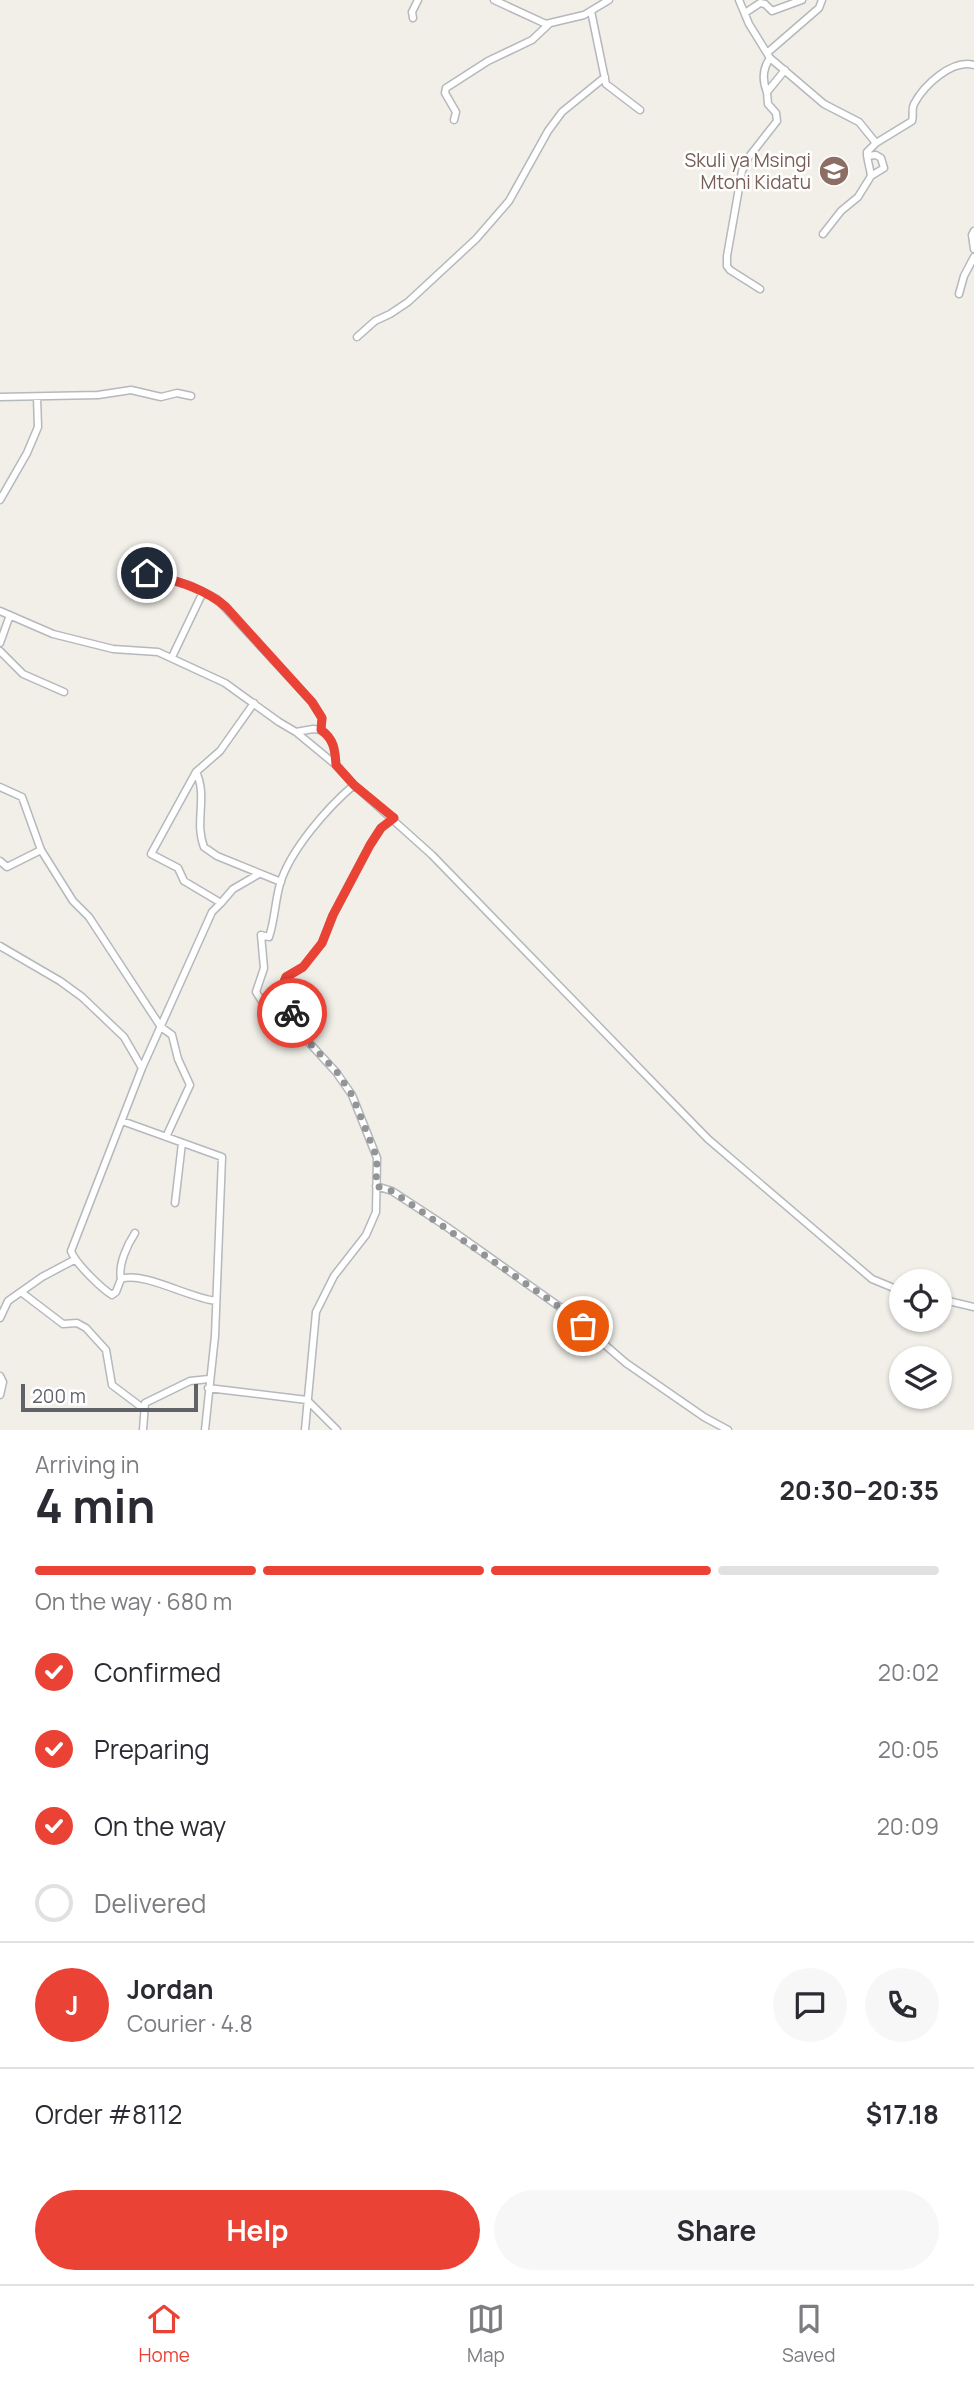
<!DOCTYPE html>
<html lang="en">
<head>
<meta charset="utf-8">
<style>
	:root { --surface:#fff; --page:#f7f7f7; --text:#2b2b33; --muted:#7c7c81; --line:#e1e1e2; --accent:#ea4335 }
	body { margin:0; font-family:Manrope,sans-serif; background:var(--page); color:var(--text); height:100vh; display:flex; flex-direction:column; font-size:26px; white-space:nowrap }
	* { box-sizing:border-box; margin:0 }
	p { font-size:23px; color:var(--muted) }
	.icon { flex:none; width:38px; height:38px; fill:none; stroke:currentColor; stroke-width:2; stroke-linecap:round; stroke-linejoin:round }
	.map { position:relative; height:1430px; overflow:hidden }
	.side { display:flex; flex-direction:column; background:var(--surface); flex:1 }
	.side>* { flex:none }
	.tools { position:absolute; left:889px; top:1269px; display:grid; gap:14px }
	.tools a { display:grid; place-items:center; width:63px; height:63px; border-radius:50%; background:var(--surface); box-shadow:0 2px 5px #0004; font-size:35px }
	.scale { position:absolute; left:21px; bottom:18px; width:177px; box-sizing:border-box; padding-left:7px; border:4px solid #5f6368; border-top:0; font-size:19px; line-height:24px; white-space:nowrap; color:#5f6368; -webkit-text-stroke:5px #fff; paint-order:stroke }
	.pin { position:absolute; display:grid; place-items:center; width:60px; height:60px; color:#fff; margin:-30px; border:4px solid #fff; border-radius:50%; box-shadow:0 2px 7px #0007 }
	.courier { position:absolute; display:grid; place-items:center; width:70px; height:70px; margin:-35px; border:5px solid #ea4335; border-radius:50%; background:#fff; color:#222; box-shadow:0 2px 9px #0007 }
	.overview em { font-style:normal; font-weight:700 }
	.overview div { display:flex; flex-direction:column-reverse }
	.overview { display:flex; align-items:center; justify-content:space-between; height:119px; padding:0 35px }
	h1 { font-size:46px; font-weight:700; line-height:52px }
	.bar { display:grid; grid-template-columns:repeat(4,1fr); gap:10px 7px; align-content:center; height:84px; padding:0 35px }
	.bar i { height:9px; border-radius:5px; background:var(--line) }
	.bar .current { background:var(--accent) }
	.bar p { grid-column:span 4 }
	.line { display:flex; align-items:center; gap:18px; padding:0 35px; border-top:2px solid var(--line) }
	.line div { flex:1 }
	.round { display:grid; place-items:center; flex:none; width:74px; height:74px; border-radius:37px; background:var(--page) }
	ol { padding:0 35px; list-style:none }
	li { display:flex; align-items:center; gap:21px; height:77px }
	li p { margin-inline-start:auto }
	li .icon { padding:7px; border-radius:50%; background:var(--accent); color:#fff; stroke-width:4 }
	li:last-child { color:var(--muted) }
	li i { width:38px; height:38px; border:4px solid var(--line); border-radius:50% }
	.cta { display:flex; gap:14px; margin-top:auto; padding:14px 35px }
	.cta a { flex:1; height:80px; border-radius:42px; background:var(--accent); color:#fff; font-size:28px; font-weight:700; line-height:80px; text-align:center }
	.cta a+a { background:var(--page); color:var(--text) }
	.dock { display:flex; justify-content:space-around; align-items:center; height:98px; border-top:2px solid var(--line); background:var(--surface); font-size:19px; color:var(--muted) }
	.dock a { display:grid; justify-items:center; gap:4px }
	.dock .current { color:var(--accent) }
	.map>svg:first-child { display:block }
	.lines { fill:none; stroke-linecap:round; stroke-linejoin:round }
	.street-casing { stroke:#b5b8bc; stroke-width:9 }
	.street { stroke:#fff; stroke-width:6 }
	.done { stroke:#929495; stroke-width:7; stroke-dasharray:0 12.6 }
	.route { stroke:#ea4335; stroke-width:9 }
	.labels { text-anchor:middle; stroke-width:5; stroke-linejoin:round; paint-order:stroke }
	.education-label { font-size:19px; fill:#785e54; stroke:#fff; text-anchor:end }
</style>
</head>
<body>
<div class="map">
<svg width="974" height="1430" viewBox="0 0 974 1430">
	<rect width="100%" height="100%" fill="#f1efe8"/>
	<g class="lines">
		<!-- street casing -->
		<g class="street-casing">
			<path id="street" d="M494,0L546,24L584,15L609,0
				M739,0L749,24L770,58L824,104L859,122L876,143L867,152C867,161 870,167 871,176L884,168L881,158L876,155L867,156
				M591,11L606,84L640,110
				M745,13L760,3L765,4L772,11L802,0
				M413,18L412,12L418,0
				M767,53L819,8L822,0
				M767,92C762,80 763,68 770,58
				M454,120L456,112L445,93L446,88L488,61L532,40L549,24
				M876,143L912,121C914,114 911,110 914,104C924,85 952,59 974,65
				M974,231L972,235L974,249
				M823,234L841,211L858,197L871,176
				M760,289L730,270L727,266V256L742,171L748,158L777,121L776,113L768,104L767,92L785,70
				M959,294L964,276L974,257
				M357,337L375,321L390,314L408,302L476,239L509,201L548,131L562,112L605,77
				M0,397L98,395L131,390L161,397L177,393L191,396
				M0,500L27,453L38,427L37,397
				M147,573L189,585L203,592
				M0,611L53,634L113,649L158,652L225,683L279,722L296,732L336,765L354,785L432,855L708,1139L872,1279L901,1291
				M0,643L10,615
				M0,651L23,674L64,692
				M172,657L203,592L217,599L312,702L322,718L321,730C334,739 335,749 336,765
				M296,732L313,729L321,730
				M196,772C208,796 194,822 204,847L217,856L281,882
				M0,787L22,797L41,850L73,901L89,917L161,1027L172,1035L178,1059L190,1085L166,1137
				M0,861L7,867L41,850
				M221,903L233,889L259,874
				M0,946L60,981L82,997L124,1037L142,1068
				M285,998L265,1006L256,992L264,968L261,935L269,937C275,919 275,901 280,884C290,850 328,807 354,785
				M122,1121L222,1157L215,1336L205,1430
				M376,1186L392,1191L447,1227L567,1312L626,1363L704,1417L728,1430
				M175,1203L182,1143
				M121,1279C118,1265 127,1245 135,1233
				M21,1292L63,1324L77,1323L86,1328L106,1350L112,1385L144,1409
				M940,1299L974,1307
				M216,1301C189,1298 143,1271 121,1279L116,1292L112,1295C101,1288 75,1263 71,1251L142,1068L212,912L221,903L184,881L178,868L151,854L196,772L220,751L254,703
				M0,1318L8,1301L42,1277L74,1260
				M0,1376L3,1382L0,1395
				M208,1388L307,1400L337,1430
				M143,1430L145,1403L190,1381L209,1379
				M305,1430L316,1312L334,1276L366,1235L376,1212L377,1158L352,1095L336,1072L302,1035L285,998L283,984L286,977L303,967L322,943L333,915L370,845L381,828L394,818"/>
		</g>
		<!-- street -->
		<use href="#street" class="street"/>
	</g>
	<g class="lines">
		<!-- done -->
		<path class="done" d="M292,1013L302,1035L337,1072L352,1095L377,1158L376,1186L392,1191L567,1312L583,1326"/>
		<!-- route -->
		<path class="route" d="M147,573C175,581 203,587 226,607L312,702L322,718L321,730C334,739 335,750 336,765L354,785L394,818L381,828L370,845L333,915L322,943L303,967L286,977L283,984L285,998L292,1013"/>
	</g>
	<!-- icons -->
	<defs>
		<g id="school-disc" transform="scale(1.575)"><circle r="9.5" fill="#8d6e63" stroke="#fff"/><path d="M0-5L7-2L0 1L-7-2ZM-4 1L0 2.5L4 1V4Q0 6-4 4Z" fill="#fff"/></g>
	</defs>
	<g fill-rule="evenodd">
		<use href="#school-disc" x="834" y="171"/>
	</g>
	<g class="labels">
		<!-- education labels -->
		<g class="education-label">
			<text x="811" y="167">Skuli ya Msingi<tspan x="811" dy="22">Mtoni Kidatu</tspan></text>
		</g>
	</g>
</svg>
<div class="tools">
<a><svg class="icon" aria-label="locate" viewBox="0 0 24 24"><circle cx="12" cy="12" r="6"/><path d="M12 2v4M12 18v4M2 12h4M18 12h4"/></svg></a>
<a><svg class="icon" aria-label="layers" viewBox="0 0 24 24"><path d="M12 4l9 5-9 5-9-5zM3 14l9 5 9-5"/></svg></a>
</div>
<div class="scale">200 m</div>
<div class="pin" style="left:583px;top:1326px;background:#ea580c"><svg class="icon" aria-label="bag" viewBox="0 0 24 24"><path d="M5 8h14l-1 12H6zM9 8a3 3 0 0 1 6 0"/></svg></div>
<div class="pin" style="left:147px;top:573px;background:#1f2937"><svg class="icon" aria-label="home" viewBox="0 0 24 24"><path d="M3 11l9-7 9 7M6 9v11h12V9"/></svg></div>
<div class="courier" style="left:292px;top:1013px"><svg class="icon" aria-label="bike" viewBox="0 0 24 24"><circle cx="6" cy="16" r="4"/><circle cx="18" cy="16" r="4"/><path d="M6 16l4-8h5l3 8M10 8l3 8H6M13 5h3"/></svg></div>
</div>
<section class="side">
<div class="overview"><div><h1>4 min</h1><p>Arriving in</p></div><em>20:30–20:35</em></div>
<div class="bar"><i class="current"></i><i class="current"></i><i class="current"></i><i></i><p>On the way · 680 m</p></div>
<ol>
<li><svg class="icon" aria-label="check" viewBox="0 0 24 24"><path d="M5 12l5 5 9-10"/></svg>Confirmed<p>20:02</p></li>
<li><svg class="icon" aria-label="check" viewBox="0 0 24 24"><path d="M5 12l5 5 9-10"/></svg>Preparing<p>20:05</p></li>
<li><svg class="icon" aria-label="check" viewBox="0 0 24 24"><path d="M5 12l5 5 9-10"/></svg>On the way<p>20:09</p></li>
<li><i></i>Delivered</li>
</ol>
<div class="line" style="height:126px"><b class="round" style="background:var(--accent);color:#fff">J</b><div><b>Jordan</b><p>Courier · 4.8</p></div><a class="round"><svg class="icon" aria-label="chat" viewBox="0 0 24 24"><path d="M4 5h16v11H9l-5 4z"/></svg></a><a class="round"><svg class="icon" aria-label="phone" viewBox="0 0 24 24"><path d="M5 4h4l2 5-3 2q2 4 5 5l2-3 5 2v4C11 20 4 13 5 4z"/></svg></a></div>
<div class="line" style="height:91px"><div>Order #8112</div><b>$17.18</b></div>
<div class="cta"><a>Help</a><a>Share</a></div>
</section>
<nav class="dock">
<a class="current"><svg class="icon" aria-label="home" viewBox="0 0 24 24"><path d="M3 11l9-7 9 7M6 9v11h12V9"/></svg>Home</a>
<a><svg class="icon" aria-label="map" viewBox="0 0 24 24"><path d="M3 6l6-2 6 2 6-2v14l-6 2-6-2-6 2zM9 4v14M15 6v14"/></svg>Map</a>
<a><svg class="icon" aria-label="saved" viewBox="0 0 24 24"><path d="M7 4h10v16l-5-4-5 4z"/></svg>Saved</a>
</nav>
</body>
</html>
